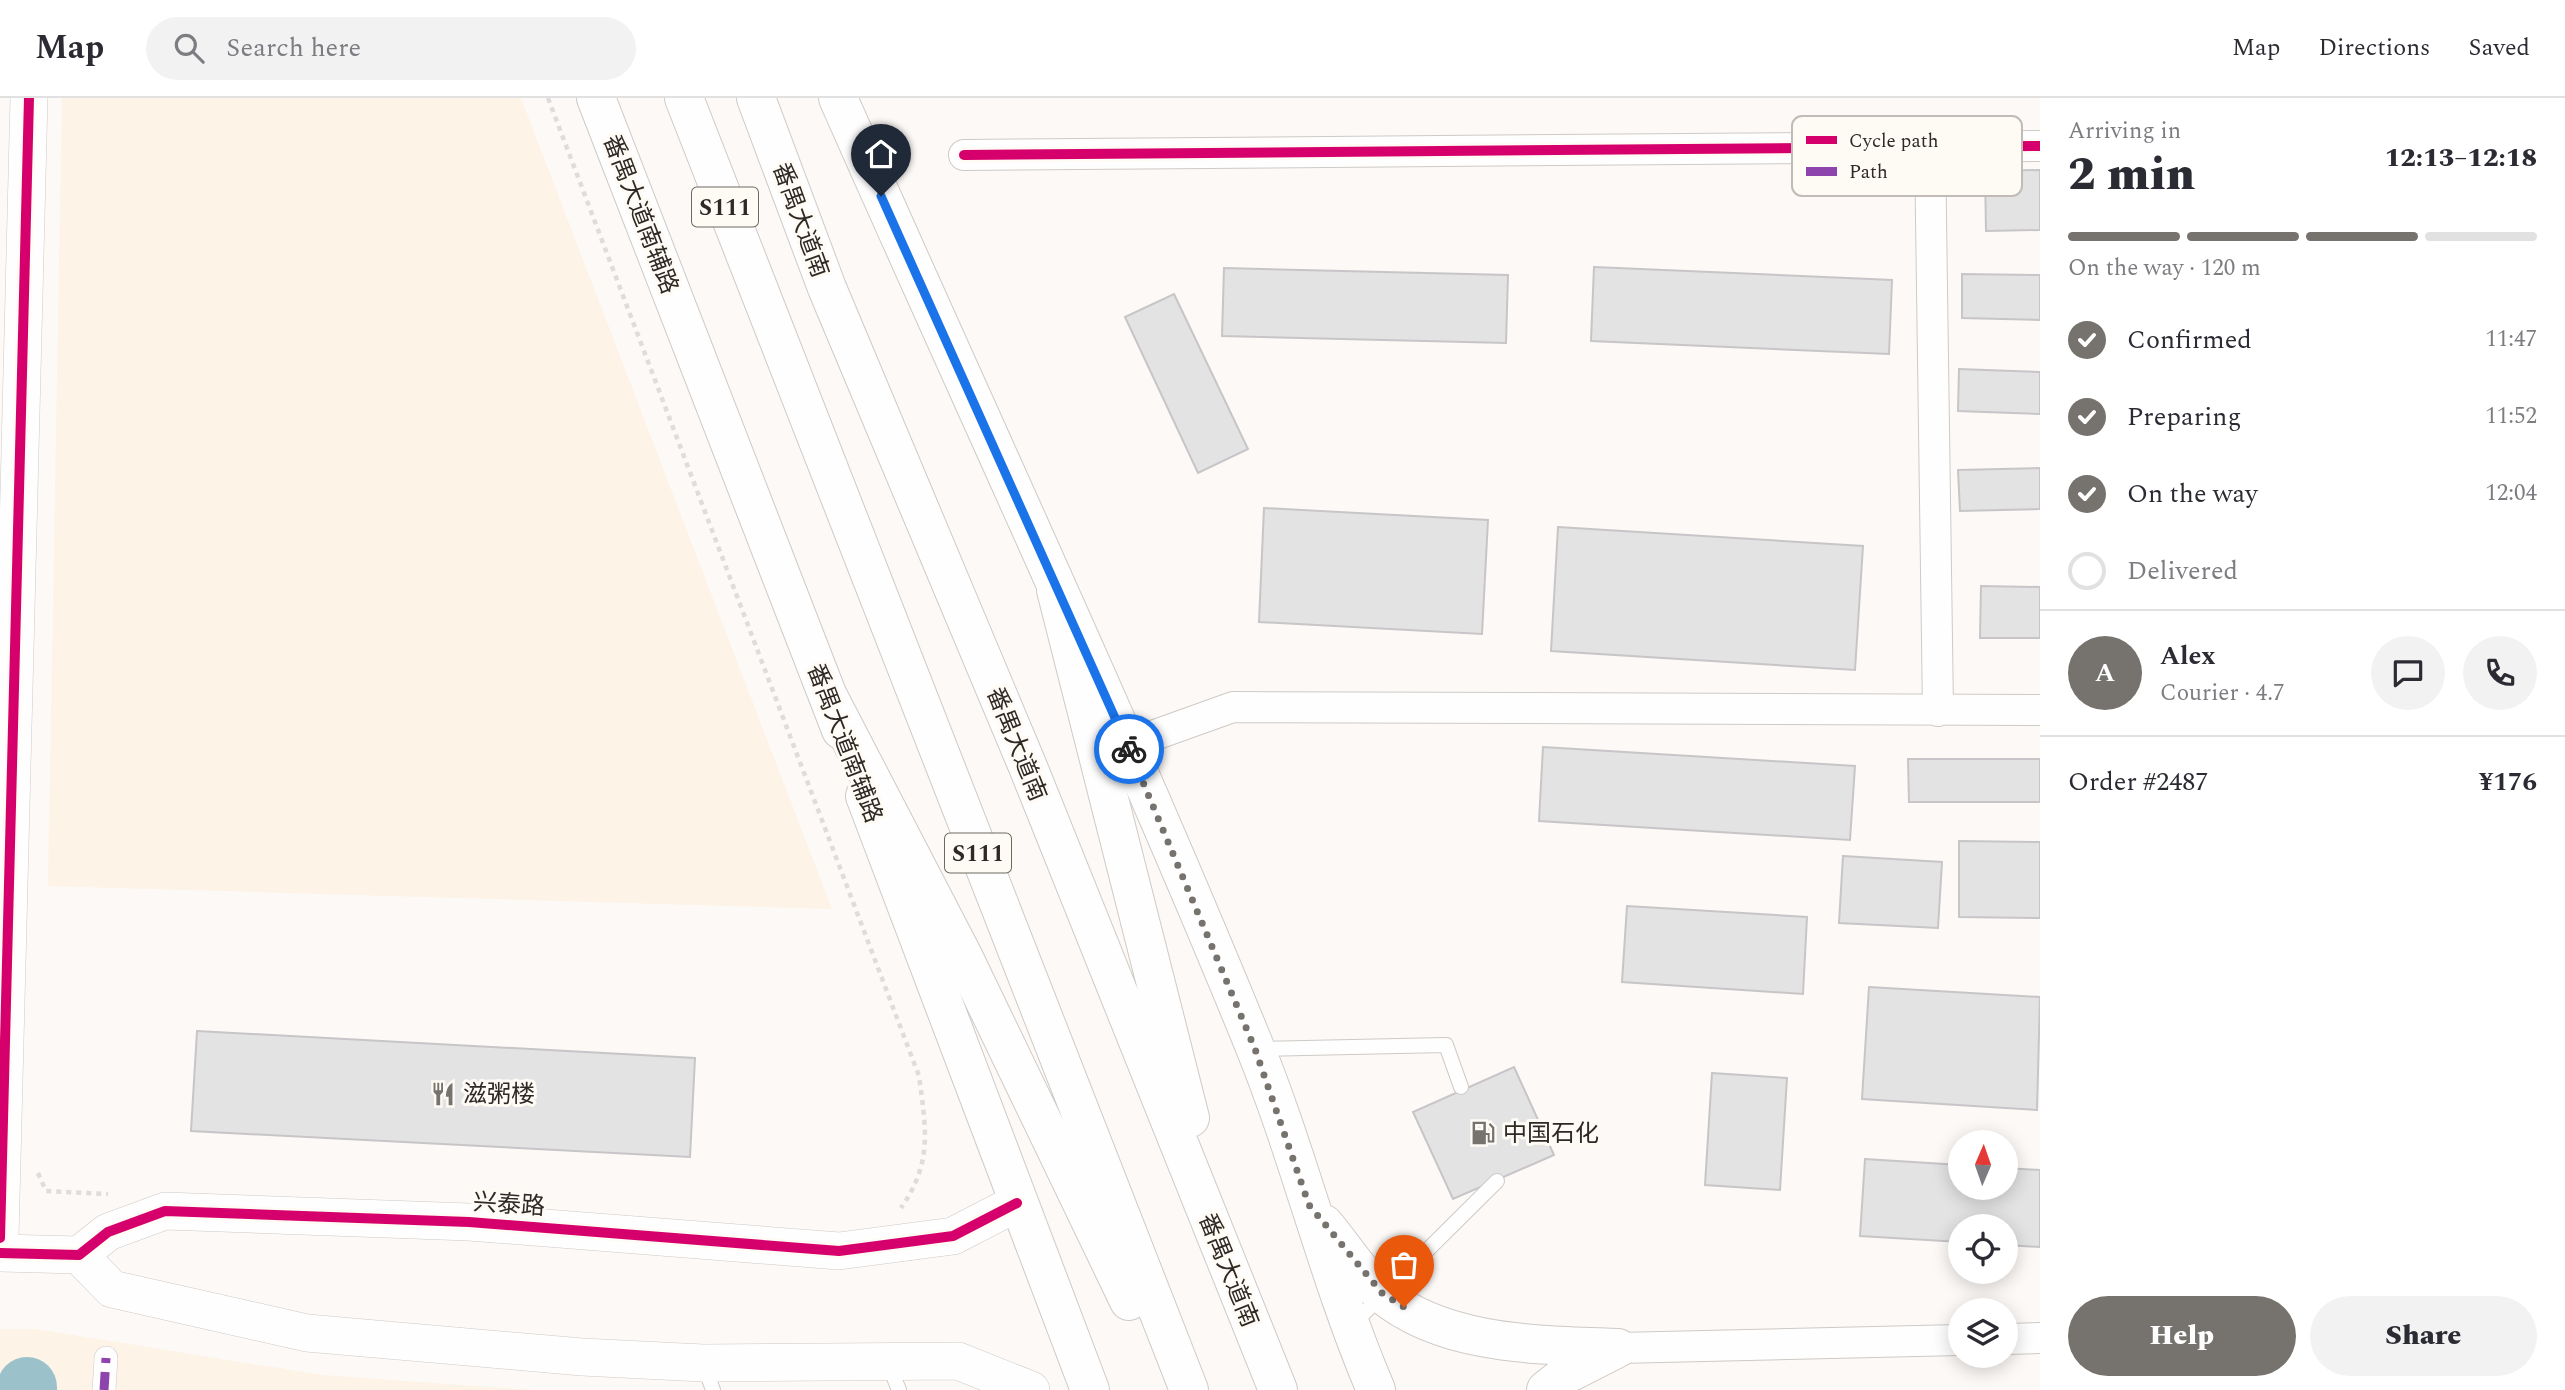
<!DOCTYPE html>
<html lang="en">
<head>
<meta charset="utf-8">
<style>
	:root { --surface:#fff; --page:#f2f2f3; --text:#2b2b33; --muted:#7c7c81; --line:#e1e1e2; --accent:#76726e }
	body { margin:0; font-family:Spectral,"Noto Sans SC",serif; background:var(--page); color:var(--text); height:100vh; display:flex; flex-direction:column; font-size:26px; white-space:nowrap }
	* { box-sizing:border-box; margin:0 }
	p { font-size:23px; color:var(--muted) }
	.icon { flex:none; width:38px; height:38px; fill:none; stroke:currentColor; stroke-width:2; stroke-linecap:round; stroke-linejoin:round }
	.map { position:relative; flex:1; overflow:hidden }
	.panel { display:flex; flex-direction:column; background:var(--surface); width:525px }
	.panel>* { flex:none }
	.needle { width:46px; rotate:2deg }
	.controls { position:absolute; left:1948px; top:1032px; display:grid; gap:14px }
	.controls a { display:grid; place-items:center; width:70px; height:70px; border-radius:50%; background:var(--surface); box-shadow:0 4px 18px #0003; font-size:35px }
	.pin { position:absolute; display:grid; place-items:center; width:60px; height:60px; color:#fff; margin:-72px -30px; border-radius:50% 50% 50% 0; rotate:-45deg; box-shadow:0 0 7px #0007 }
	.pin .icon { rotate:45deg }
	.courier { position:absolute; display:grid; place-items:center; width:70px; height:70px; margin:-35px; border:5px solid #1a73e8; border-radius:50%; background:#fff; color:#222; box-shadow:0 2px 9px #0007 }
	.overview em { font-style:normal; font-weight:800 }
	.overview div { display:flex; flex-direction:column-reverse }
	.overview { display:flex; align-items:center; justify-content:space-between; height:119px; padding:0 28px }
	h1 { font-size:46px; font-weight:800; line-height:52px }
	.bar { display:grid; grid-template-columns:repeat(4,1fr); gap:10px 7px; align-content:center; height:84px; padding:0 28px }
	.bar i { height:9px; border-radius:5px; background:var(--line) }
	.bar .active { background:var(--accent) }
	.bar p { grid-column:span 4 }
	.line { display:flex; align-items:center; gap:18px; padding:0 28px; border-top:2px solid var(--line) }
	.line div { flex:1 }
	.round { display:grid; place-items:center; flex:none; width:74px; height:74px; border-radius:37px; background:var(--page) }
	ol { padding:0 28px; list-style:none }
	li { display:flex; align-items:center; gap:21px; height:77px }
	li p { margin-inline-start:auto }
	li .icon { padding:7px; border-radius:50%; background:var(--accent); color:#fff; stroke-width:4 }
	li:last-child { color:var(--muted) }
	li i { width:38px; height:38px; border:4px solid var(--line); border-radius:50% }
	.cta { display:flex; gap:14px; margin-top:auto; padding:14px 28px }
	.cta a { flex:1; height:80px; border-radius:42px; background:var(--accent); color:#fff; font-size:28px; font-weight:800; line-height:80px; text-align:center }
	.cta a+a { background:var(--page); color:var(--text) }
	header { display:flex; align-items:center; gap:42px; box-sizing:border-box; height:98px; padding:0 35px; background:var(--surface); border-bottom:2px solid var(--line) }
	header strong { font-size:33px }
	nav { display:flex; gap:38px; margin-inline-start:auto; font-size:24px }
	.search { width:490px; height:63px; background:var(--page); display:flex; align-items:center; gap:18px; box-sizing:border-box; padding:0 24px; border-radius:38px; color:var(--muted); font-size:26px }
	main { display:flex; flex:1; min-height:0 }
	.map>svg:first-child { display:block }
	.built { fill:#fdf3e6 }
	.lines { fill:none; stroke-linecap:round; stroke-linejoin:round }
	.river { stroke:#9bc2cb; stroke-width:60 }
	.building { fill:#e4e3e4; stroke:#c7c5c7; stroke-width:2 }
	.service-casing { stroke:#cecac6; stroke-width:16 }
	.pedestrian-casing { stroke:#cecac6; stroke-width:24 }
	.minor-casing { stroke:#cecac6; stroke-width:32 }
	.tertiary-casing { stroke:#cecac6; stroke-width:38 }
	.secondary-casing { stroke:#cecac6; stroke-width:40 }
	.trunk-casing { stroke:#cecac6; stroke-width:40 }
	.path { stroke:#dedddc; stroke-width:4.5; stroke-dasharray:5 5; stroke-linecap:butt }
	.service { stroke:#fffefe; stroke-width:14 }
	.pedestrian { stroke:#fffefe; stroke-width:23 }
	.minor { stroke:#fffefe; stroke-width:30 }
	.tertiary { stroke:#fffefe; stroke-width:37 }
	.secondary { stroke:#fffefe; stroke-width:38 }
	.trunk { stroke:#fffefe; stroke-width:38 }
	.quiet { stroke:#8e44ad; stroke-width:9; stroke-dasharray:18 9; stroke-linecap:butt }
	.cycleway-casing { stroke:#fefaf4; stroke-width:15 }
	.cycleway { stroke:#d6006c; stroke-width:10 }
	.done { stroke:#76726e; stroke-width:7; stroke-dasharray:0 12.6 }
	.route { stroke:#1a73e8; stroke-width:9 }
	.labels { text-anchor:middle; stroke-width:6; stroke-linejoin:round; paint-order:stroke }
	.shield { fill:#fefaf4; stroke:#6c6862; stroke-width:2 }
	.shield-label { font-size:23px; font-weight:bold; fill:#2e2924 }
	.street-label { font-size:24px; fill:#2e2924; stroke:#fefaf4 }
	.poi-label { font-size:24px; fill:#2e2924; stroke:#fefaf4; text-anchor:start }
	.key { fill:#fefaf4; stroke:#c0bbb6; stroke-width:2 }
	.key-label { font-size:19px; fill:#2e2924 }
</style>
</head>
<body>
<header>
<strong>Map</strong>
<div class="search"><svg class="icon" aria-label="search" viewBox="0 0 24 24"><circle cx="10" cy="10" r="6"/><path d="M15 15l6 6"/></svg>Search here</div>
<nav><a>Map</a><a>Directions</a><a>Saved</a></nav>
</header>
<main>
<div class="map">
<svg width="2040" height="1292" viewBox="0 0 2040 1292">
	<rect width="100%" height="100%" fill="#fcf9f6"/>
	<!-- built -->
	<path class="built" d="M62,0H521L832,811L48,788Z
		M0,1231H36L322,1277L530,1292H0Z"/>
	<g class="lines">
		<!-- river -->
		<path class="river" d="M27,1292V1289"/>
	</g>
	<!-- building -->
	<path class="building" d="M2040,72V132L1986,133L1985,73Z
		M1594,169L1892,182L1889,256L1591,243Z
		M1224,170L1508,177L1506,245L1222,238Z
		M1962,176L2040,177V222L1962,220Z
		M1174,196L1248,351L1198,375L1125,219Z
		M1959,271L2040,274V316L1958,313Z
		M2040,370V411L1960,413L1958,372Z
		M1264,410L1488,422L1482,536L1259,524Z
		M1558,429L1863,448L1855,572L1551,553Z
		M1981,488L2040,489V540H1980Z
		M1543,649L1855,668L1850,742L1539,723Z
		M1908,661H2040V704H1909Z
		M1959,743L2040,744V820L1959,819Z
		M1843,758L1942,764L1938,830L1839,825Z
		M1627,808L1807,819L1803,896L1622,884Z
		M1869,889L2040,899L2037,1012L1862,1001Z
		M197,933L695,960L690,1059L191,1033Z
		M1514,969L1554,1057L1453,1101L1413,1014Z
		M1712,975L1787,980L1780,1092L1705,1087Z
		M1865,1061L1960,1067V1090H2006V1070L2040,1072V1149L2006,1147V1129H1960V1144L1860,1138Z"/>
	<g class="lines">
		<!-- service casing -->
		<g class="service-casing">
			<path id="service" d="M1258,951L1446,947L1461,989
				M1353,1226L1497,1083
				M888,1265L899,1292
				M704,1267L713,1292"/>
		</g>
		<!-- pedestrian casing -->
		<g class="pedestrian-casing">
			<path id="pedestrian" d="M104,1292L106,1260"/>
		</g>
		<!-- minor casing -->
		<g class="minor-casing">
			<path id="minor" d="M1930,49L1938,613
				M964,57L2040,48
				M1127,647L1233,609L2040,612
				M2006,1241L2040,1240
				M1618,1250L1960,1242"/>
		</g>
		<!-- tertiary casing -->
		<g class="tertiary-casing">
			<path id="tertiary" d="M0,1140L29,0
				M0,1155L79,1157L108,1134L165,1113L469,1124L839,1153L953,1138L1017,1105
				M79,1157L112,1191L307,1235L582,1259L703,1265L958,1263L1031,1292"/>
		</g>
		<!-- secondary casing -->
		<g class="secondary-casing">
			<path id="secondary" d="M596,0L841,632
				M838,0C977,315 1124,628 1254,947C1300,1060 1328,1180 1376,1292
				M865,698L1090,1292
				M1324,1126C1343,1148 1360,1177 1382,1196C1444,1248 1542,1247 1618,1250
				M1546,1292L1565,1277L1616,1251"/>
		</g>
		<!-- trunk casing -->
		<g class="trunk-casing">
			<path id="trunk" d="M684,0L1189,1292
				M756,0L827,190L1028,669L1278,1292
				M1056,492L1190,1020
				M829,600L963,858L1129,1203"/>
		</g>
		<!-- path -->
		<path class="path" d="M548,0L919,978C926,1031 933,1064 901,1110
			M38,1075L46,1093L108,1096"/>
		<!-- service -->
		<use href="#service" class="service"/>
		<!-- pedestrian -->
		<use href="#pedestrian" class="pedestrian"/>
		<!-- minor -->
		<use href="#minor" class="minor"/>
		<!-- tertiary -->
		<use href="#tertiary" class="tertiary"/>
		<!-- secondary -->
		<use href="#secondary" class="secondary"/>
		<!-- trunk -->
		<use href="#trunk" class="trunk"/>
		<!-- quiet -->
		<path class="quiet" d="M104,1292L106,1260"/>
		<!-- cycleway casing -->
		<g class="cycleway-casing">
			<path id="cycleway" d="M964,57L2040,48
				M0,1140L29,0
				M0,1155L79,1157L108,1134L165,1113L469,1124L839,1153L953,1138L1017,1105"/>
		</g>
		<!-- cycleway -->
		<use href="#cycleway" class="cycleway"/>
	</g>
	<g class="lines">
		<!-- done -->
		<path class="done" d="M1129,651L1255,951L1309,1107L1382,1195L1404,1209"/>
		<!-- route -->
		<path class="route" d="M881,98L1129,651"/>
	</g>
	<!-- icons -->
	<defs>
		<g id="restaurant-bare" transform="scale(1.89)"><path d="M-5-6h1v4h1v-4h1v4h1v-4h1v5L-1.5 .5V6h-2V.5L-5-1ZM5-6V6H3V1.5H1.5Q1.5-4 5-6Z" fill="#76726e" stroke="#fefaf4" stroke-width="2.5" paint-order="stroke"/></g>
		<g id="fuel-bare" transform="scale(1.89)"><path d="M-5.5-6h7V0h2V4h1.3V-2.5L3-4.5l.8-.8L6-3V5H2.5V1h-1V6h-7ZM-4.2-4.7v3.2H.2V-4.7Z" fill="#76726e" stroke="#fefaf4" stroke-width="2.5" paint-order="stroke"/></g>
	</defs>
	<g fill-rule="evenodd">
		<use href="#restaurant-bare" x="443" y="996"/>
		<use href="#fuel-bare" x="1483" y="1035"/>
	</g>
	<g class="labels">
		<!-- shield labels -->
		<g class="shield">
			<rect x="692" y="89.5" width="66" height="39" rx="5"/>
			<rect x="945" y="735.5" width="66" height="39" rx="5"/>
		</g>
		<g class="shield-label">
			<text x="725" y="117">S111</text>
			<text x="978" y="763">S111</text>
		</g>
		<!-- street labels -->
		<g class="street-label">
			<text transform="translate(641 116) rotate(69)" y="8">番禺大道南辅路</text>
			<text transform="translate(801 122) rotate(70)" y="8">番禺大道南</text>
			<text transform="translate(845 645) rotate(69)" y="8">番禺大道南辅路</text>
			<text transform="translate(1017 646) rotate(68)" y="8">番禺大道南</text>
			<text transform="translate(509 1106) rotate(4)" y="8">兴泰路</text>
			<text transform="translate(1229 1172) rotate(68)" y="8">番禺大道南</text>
		</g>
		<!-- poi labels -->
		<g class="poi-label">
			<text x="463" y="1004">滋粥楼</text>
			<text x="1503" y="1043">中国石化</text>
		</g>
	</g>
	<!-- legend -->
	<rect x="1792" y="18" width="230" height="80" rx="10" class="key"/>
	<rect x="1806" y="38" width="31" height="8" fill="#d6006c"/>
	<rect x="1806" y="69" width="31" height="9" fill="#8e44ad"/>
	<g class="key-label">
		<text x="1849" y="49">Cycle path</text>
		<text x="1849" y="80">Path</text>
	</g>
</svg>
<div class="controls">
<a><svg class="needle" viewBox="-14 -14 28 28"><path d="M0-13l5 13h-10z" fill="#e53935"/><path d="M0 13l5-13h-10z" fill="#7c7c81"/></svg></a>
<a><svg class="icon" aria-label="locate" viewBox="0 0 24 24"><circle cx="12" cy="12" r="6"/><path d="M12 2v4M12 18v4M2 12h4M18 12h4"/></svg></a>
<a><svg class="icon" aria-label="layers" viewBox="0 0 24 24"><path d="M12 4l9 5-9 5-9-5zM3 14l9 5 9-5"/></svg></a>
</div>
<div class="pin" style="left:1404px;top:1209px;background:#ea580c"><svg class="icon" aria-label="bag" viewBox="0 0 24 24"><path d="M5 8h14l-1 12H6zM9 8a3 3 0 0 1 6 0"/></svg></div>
<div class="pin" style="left:881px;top:98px;background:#1f2937"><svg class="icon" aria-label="home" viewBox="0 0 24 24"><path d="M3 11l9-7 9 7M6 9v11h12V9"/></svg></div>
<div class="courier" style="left:1129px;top:651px"><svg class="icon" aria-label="bike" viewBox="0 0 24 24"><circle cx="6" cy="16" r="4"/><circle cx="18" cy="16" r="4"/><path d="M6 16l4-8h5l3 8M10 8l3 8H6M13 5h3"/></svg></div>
</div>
<section class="panel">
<div class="overview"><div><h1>2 min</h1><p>Arriving in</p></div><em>12:13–12:18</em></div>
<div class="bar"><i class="active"></i><i class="active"></i><i class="active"></i><i></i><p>On the way · 120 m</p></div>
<ol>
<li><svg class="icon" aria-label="check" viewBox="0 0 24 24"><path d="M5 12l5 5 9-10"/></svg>Confirmed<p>11:47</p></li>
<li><svg class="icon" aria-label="check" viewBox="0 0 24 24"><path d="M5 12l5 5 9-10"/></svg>Preparing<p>11:52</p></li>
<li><svg class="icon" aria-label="check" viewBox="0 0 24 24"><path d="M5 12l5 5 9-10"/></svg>On the way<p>12:04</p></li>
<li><i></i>Delivered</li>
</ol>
<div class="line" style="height:126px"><b class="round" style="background:var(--accent);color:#fff">A</b><div><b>Alex</b><p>Courier · 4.7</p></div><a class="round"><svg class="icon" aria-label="chat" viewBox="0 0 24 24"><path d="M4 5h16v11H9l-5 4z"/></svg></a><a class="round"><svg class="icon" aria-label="phone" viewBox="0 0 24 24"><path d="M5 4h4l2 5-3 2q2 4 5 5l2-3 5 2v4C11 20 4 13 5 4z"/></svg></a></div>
<div class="line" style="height:91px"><div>Order #2487</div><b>¥176</b></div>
<div class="cta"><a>Help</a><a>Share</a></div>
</section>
</main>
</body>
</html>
